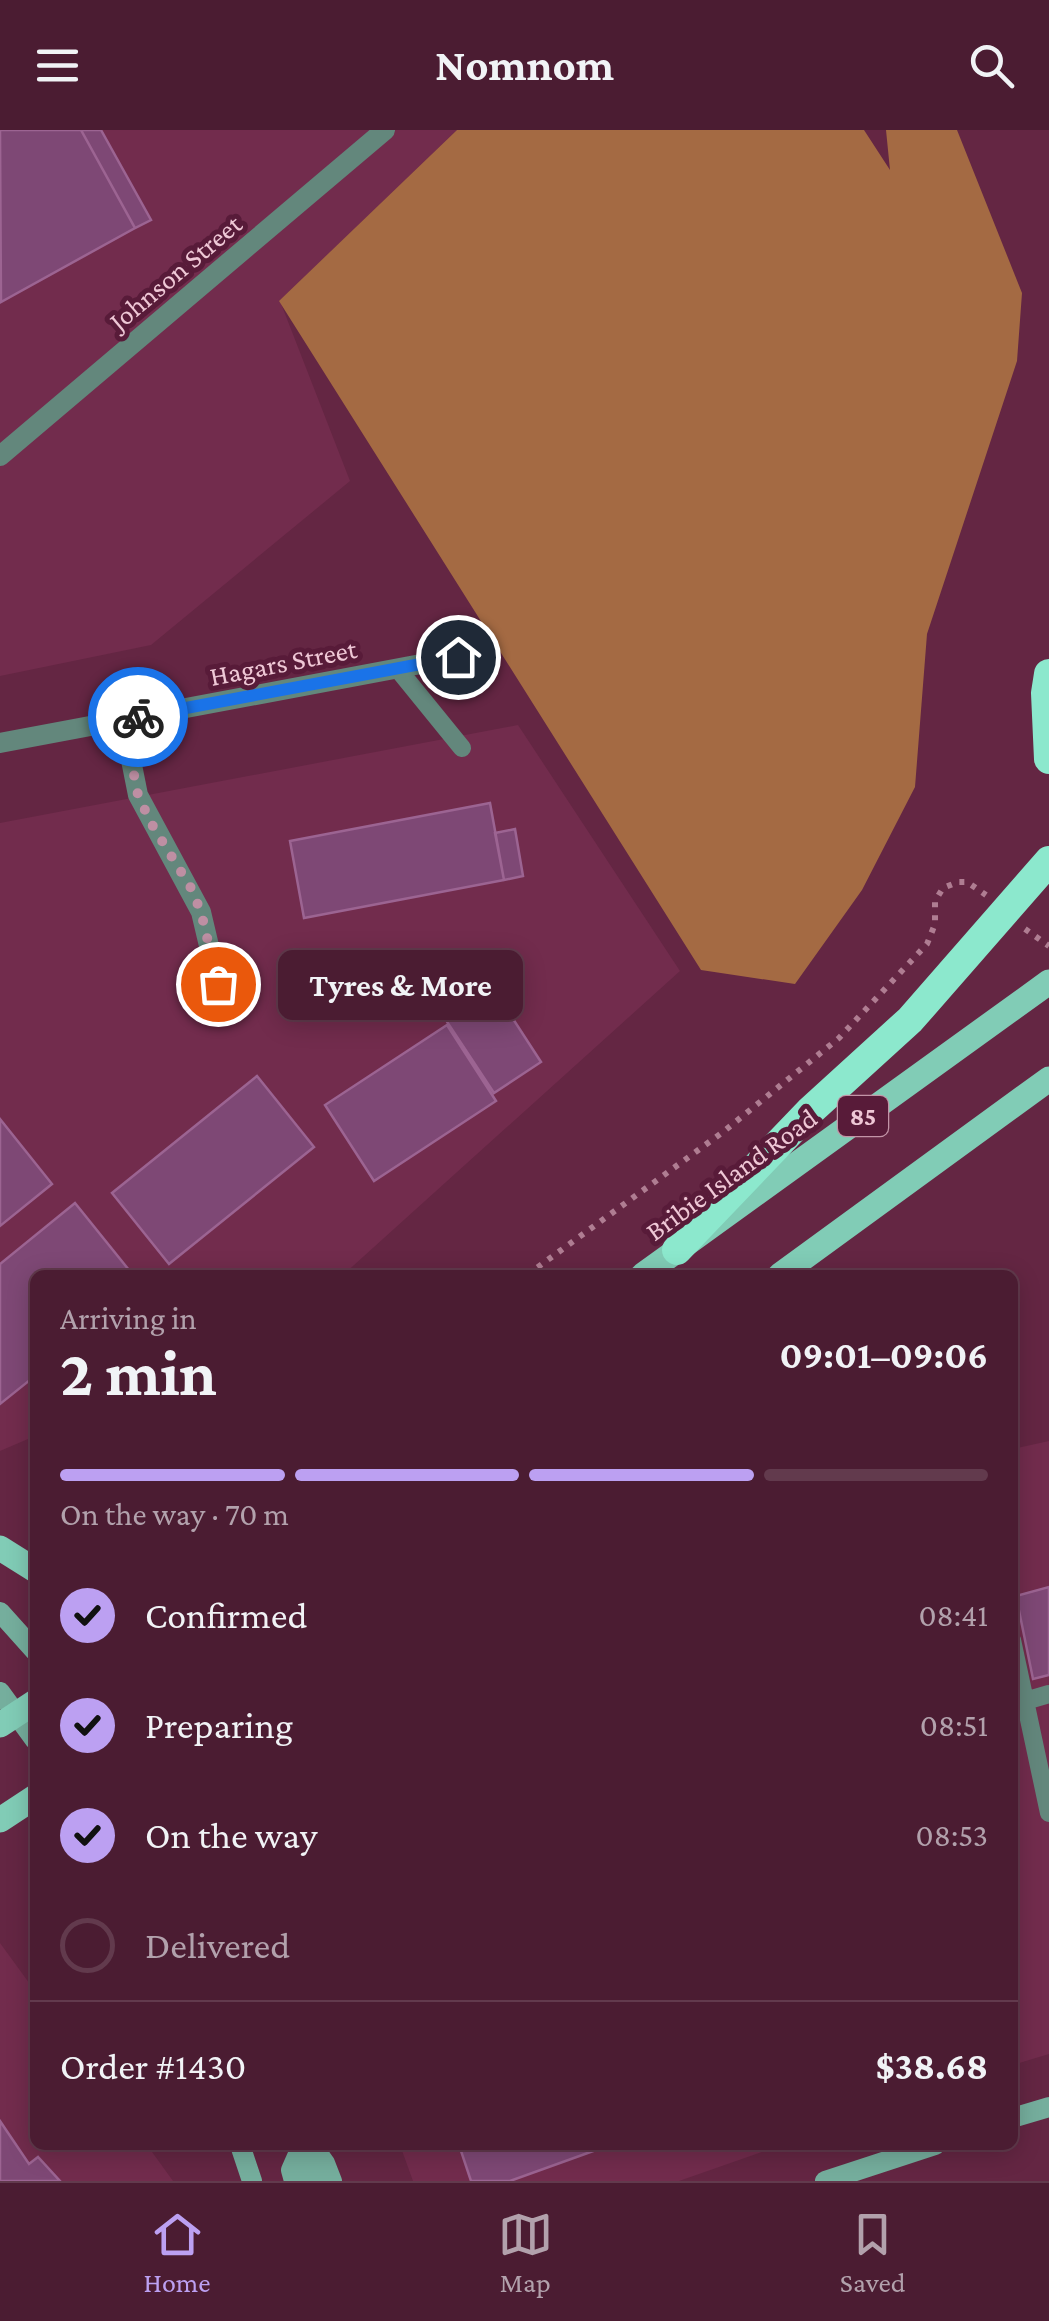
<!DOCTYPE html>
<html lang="en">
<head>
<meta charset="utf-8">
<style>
	:root { --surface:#4b1c32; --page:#55293e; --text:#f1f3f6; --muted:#b2a1ac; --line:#623a4d; --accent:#bca0f2 }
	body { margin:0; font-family:"Crimson Pro",serif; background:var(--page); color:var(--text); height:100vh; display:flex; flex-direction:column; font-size:38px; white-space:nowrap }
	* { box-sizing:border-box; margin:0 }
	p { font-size:32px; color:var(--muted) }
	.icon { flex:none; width:55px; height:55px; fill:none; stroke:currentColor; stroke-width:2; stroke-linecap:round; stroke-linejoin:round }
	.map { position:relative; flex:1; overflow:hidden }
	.sheet { position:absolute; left:30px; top:1140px; width:988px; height:880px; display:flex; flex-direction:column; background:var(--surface); border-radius:15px; box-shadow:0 5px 25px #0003,0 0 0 2px var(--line) }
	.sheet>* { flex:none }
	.pin { position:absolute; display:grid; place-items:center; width:85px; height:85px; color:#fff; margin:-42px; border:5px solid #fff; border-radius:50%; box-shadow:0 2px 10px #0007 }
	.courier { position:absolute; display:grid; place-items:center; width:100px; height:100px; margin:-50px; border:8px solid #1a73e8; border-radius:50%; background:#fff; color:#222; box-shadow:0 2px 12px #0007 }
	.bubble { position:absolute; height:70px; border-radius:15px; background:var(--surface); box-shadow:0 5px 25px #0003,0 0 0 2px var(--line); font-size:32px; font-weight:700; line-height:70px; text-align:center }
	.head em { font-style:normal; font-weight:700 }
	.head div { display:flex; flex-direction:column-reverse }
	.head { display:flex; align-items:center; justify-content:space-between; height:170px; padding:0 30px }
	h1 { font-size:65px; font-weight:700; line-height:75px }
	.bar { display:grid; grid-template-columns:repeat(4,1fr); gap:15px 10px; align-content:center; height:120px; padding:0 30px }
	.bar i { height:12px; border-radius:8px; background:var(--line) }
	.bar .on { background:var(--accent) }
	.bar p { grid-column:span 4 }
	.line { display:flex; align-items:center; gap:25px; padding:0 30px; border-top:2px solid var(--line) }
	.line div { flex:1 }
	ol { padding:0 30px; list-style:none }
	li { display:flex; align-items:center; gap:30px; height:110px }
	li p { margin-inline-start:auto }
	li .icon { padding:10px; border-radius:50%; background:var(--accent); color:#111; stroke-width:4 }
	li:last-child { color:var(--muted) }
	li i { width:55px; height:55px; border:5px solid var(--line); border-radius:50% }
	header { display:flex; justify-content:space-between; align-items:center; height:130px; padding:0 30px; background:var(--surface); font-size:45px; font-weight:700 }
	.tab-bar { display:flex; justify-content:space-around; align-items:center; height:140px; border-top:2px solid var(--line); background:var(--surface); font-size:28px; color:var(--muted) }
	.tab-bar a { display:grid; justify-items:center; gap:5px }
	.tab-bar .on { color:var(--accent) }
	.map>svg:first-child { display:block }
	.built { fill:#722c4d }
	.forest { fill:#a46a43 }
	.building { fill:#7e4875; stroke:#9c6492; stroke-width:2.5 }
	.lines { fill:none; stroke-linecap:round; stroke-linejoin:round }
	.path { stroke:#af7d92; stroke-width:6; stroke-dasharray:5 8; stroke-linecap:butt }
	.lane { stroke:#63877c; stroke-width:18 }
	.street { stroke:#63877c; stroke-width:20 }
	.secondary { stroke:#75ae9d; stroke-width:20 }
	.primary { stroke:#81ccb6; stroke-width:25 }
	.highway { stroke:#8ce8cd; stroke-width:30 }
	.done { stroke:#be8fa3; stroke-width:10; stroke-dasharray:0 18 }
	.route { stroke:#1a73e8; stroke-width:12 }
	.labels { text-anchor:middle; stroke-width:10; stroke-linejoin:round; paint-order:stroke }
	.shield { fill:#581b39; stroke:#c294a7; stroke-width:2.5 }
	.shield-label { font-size:25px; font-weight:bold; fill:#efc8d6 }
	.street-label { font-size:28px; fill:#efc8d6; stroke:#581b39 }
</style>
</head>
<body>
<header><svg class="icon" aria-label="menu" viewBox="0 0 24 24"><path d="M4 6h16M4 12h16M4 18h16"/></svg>Nomnom<svg class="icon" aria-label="search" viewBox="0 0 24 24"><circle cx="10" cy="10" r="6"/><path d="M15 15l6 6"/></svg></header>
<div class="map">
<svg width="1049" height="2051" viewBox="0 0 1049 2051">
	<rect width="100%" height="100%" fill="#642643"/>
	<!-- built -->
	<path class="built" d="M0,0H457L280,171L350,351L151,515L0,546Z
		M518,595L680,841L343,1145H35V1306L0,1321V693Z
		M1049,1311V1924L1013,1935L1012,1319Z
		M0,1813L35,1861V2015H147L173,2051H0Z
		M400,2015H782L679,2051H413Z"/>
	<!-- forest -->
	<path class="forest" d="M457,0H864L890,40L886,0H957L1022,163L1017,231L927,504L915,657L862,760L795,854L701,840L279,171Z"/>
	<!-- building -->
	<path class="building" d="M0,0H81L135,98L1,172Z
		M81,0H101L151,90L135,98Z
		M490,673L504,750L304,788L290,711Z
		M515,699L523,746L504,750L495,703Z
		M480,838L541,932L494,963L432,869Z
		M447,895L496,971L374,1051L325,975Z
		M257,946L314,1017L169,1134L112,1063Z
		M0,989L52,1054L0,1096Z
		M75,1073L133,1145H35V1246L0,1274V1134Z
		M1049,1457V1545L1033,1549L1016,1466Z
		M0,1991L29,2034L38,2027L60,2051H0Z
		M459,2015H610L510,2051H471Z"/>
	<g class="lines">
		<!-- path -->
		<path class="path" d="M1025,799L1049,816
			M527,1145L723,1002L839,908L927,814L935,794V771L943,758L958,752H967L986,765
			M34,1745L35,1744"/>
		<!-- lane -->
		<path class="lane" d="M397,538L462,618
			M1012,1510L1049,1683
			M1025,1571L1049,1564"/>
		<!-- street -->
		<path class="street" d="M0,326L385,0
			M123,590L138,665L201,782L218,854
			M0,613L458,527"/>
		<!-- secondary -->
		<path class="secondary" d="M0,1482L35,1521
			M0,1562L35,1610
			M1012,1988L1049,1977
			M240,2015L252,2051
			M307,2015L308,2035L314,2051
			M312,2015L325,2033L332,2051
			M294,2051L291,2040L302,2015
			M825,2051L935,2015"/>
		<!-- primary -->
		<path class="primary" d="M643,1145L1049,852
			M780,1145L1049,949
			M0,1418L35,1440
			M0,1595L35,1572
			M0,1690L35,1667"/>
		<!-- highway -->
		<path class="highway" d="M1049,544L1046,563L1049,629
			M677,1120L810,981L910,890L1049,731"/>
	</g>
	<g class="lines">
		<!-- done -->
		<path class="done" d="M138,587L123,590L138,665L151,693L191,758L201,782L218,854"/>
		<!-- route -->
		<path class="route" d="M138,587L458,527"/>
	</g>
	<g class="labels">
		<!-- shield labels -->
		<rect class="shield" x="838" y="966" width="50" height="40" rx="8"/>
		<g class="shield-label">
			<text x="863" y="995">85</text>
		</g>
		<!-- street labels -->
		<g class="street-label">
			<text transform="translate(175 142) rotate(-40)" y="10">Johnson Street</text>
			<text transform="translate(283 532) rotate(-11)" y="10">Hagars Street</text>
			<text transform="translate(731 1044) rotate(-36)" y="10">Bribie Island Road</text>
		</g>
	</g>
</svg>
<div class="pin" style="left:218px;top:854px;background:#ea580c"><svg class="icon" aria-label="bag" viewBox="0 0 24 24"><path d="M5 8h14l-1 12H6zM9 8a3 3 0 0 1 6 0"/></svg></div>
<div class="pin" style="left:458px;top:527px;background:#1f2937"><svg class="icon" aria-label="home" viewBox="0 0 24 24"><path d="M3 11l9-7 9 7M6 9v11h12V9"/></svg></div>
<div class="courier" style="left:138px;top:587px"><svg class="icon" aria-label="bike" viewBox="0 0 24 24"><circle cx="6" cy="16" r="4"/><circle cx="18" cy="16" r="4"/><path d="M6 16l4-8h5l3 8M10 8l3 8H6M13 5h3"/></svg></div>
<div class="bubble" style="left:278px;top:820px;width:245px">Tyres &amp; More</div>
<section class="sheet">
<div class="head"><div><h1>2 min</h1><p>Arriving in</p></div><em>09:01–09:06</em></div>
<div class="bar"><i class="on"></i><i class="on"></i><i class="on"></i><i></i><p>On the way · 70 m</p></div>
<ol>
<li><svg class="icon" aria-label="check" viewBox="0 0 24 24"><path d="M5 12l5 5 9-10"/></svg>Confirmed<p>08:41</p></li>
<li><svg class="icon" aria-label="check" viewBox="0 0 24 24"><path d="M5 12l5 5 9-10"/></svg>Preparing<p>08:51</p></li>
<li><svg class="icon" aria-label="check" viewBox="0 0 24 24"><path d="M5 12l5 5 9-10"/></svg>On the way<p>08:53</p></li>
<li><i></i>Delivered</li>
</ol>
<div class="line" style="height:130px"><div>Order #1430</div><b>$38.68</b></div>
</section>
</div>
<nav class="tab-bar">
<a class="on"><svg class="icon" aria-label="home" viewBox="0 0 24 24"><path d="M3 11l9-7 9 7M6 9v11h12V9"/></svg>Home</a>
<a><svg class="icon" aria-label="map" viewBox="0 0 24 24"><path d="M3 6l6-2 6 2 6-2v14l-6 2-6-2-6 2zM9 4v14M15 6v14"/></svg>Map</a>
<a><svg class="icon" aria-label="saved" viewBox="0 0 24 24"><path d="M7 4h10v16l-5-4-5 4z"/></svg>Saved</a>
</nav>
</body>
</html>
